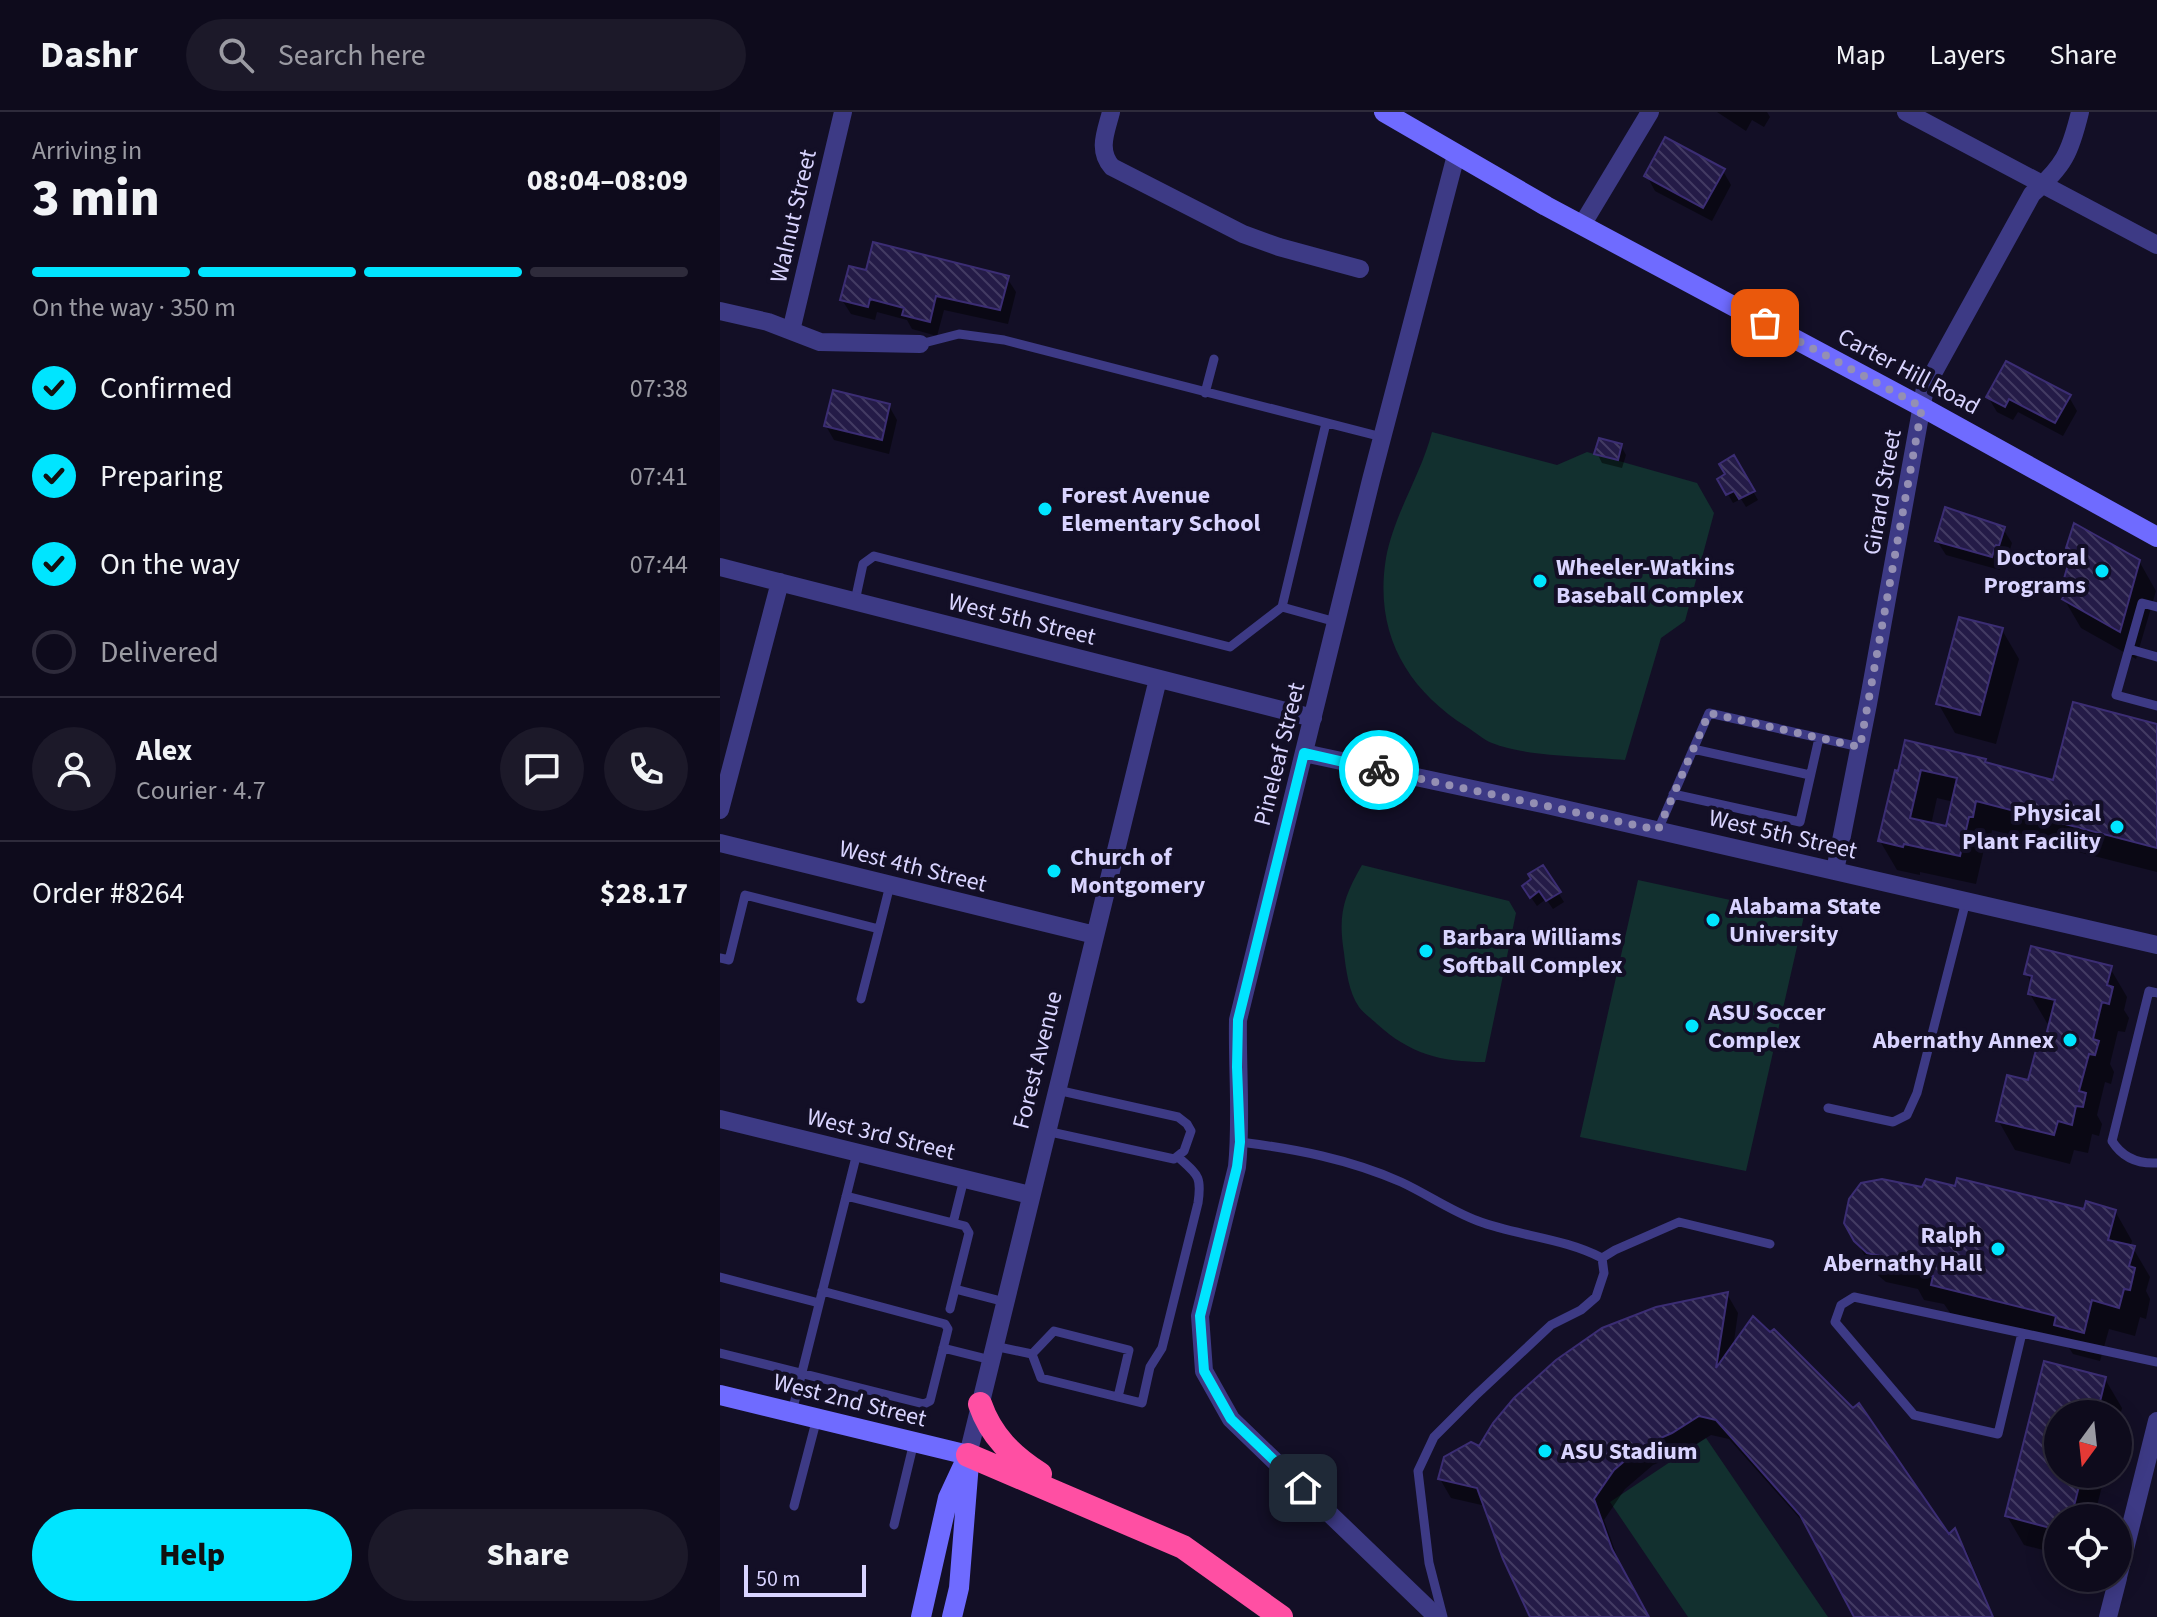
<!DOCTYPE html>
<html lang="en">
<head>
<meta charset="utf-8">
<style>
	:root { --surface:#0e0b1c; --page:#1c1929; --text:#f1f3f6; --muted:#9b9ba3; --line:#2e2b3b; --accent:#00e5ff }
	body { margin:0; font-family:"Source Sans 3",sans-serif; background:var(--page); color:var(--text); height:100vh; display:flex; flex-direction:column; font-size:30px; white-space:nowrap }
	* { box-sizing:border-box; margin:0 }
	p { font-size:26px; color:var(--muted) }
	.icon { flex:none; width:44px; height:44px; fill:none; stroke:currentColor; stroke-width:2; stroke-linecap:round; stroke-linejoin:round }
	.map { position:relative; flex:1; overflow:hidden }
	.sheet { display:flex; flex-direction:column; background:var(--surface); width:720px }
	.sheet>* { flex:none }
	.needle { width:52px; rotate:195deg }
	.buttons { position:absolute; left:1324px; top:1288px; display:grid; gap:16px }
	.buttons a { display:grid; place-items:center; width:88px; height:88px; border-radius:50%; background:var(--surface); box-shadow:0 4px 20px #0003,0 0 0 2px var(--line); font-size:40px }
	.scale { position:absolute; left:24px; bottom:20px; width:122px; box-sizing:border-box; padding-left:8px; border:4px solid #d9d4ff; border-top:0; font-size:22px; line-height:28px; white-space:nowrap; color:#d9d4ff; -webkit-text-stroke:6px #130f26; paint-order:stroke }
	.pin { position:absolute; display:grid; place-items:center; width:68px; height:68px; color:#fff; margin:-34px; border-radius:16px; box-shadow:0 4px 12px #0006 }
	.courier { position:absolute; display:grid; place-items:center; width:80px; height:80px; margin:-40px; border:6px solid #00e5ff; border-radius:50%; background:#fff; color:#222; box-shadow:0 2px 10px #0007 }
	.summary em { font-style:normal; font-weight:800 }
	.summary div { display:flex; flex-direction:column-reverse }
	.summary { display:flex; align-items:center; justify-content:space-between; height:136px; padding:0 32px }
	h1 { font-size:52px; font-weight:800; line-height:60px }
	.bar { display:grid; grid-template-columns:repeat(4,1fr); gap:12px 8px; align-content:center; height:96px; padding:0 32px }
	.bar i { height:10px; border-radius:6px; background:var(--line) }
	.bar .on { background:var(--accent) }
	.bar p { grid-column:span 4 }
	.line { display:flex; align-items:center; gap:20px; padding:0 32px; border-top:2px solid var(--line) }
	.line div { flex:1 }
	.round { display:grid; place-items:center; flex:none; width:84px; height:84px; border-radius:42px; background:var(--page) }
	ol { padding:0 32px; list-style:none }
	li { display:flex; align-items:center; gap:24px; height:88px }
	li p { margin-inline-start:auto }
	li .icon { padding:8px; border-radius:50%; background:var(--accent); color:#111; stroke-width:4 }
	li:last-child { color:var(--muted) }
	li i { width:44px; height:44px; border:4px solid var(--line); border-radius:50% }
	.cta { display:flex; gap:16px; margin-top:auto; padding:16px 32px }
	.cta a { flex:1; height:92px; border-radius:48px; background:var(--accent); color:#111; font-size:32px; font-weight:800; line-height:92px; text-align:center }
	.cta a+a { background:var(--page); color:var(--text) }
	header { display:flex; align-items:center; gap:48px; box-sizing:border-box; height:112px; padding:0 40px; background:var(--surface); border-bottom:2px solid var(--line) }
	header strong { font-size:38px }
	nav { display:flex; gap:44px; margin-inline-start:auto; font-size:28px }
	.search { width:560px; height:72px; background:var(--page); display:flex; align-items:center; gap:20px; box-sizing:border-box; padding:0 28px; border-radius:44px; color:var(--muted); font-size:30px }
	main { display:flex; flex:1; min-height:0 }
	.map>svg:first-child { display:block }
	.grass { fill:#12302f }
	.shadow { fill:#0007; fill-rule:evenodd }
	.building { fill:url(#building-back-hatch); stroke:#3b2d73; stroke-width:2; fill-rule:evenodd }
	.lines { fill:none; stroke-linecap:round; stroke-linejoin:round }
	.lane { stroke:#3d3a85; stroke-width:9 }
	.street { stroke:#3d3a85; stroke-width:18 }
	.secondary { stroke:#6f6bff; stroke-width:20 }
	.highway { stroke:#ff4fa3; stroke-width:24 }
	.done { stroke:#948fb3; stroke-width:8; stroke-dasharray:0 14.4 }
	.route { stroke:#00e5ff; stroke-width:10 }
	.poi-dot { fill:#00e5ff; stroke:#130f26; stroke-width:3 }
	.labels { text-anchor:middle; stroke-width:8; stroke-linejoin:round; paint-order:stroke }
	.street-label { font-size:24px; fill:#d9d4ff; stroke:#130f26 }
	.poi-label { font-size:24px; font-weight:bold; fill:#d9d4ff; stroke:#130f26; text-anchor:start }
</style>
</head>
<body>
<header>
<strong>Dashr</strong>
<div class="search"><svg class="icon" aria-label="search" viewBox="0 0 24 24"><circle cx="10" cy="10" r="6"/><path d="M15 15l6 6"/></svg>Search here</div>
<nav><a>Map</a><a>Layers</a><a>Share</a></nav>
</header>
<main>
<section class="sheet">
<div class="summary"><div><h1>3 min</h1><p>Arriving in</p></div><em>08:04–08:09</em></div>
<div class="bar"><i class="on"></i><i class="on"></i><i class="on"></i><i></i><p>On the way · 350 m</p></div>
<ol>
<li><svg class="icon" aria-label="check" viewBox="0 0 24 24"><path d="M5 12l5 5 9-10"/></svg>Confirmed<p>07:38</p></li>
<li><svg class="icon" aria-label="check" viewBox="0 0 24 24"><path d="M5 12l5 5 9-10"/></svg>Preparing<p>07:41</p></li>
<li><svg class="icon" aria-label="check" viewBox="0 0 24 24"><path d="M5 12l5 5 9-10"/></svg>On the way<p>07:44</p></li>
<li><i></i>Delivered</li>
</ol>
<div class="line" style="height:144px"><a class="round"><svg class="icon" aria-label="person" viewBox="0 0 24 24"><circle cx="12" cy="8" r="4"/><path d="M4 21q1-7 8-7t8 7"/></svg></a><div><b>Alex</b><p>Courier · 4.7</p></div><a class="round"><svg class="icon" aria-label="chat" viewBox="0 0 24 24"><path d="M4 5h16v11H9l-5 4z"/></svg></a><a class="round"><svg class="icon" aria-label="phone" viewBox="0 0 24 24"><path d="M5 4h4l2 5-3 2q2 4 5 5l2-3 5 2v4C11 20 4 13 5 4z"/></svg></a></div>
<div class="line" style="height:104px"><div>Order #8264</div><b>$28.17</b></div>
<div class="cta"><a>Help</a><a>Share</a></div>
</section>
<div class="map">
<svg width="1437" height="1505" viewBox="0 0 1437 1505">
	<defs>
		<pattern id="building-back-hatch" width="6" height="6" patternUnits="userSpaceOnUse" patternTransform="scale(2)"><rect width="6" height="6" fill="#241b47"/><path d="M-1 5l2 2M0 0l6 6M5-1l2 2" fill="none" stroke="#433b63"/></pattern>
	</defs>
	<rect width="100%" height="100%" fill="#130f26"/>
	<!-- grass -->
	<path class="grass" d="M712,320L837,353L867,340L977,371L994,401L965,509L941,526L905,648C867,644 806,645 772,631C764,628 755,620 747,615C685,576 654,519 666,446C674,402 701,363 712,320Z
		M642,753L789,789L796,801L765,950C721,950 690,942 657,912C652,907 643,901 639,895C629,881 626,858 624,841C618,803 623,786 642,753Z
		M918,768L1084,804L1026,1059L860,1025Z
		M986,1326L1108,1505H968L890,1390Z"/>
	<!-- shadow -->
	<path class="shadow" d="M997,0H1047L1050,5L1044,15L1032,8L1026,19Z
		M1003,59L1011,73L992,109L935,79L927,64Z
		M148,160L287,166L296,180L288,212L224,198L217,224L192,217L187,208L157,200L155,208L131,202L122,188Z
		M1268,285H1349L1357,299L1343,324L1298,300L1293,308L1277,300Z
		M169,294L177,308L169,342L114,328L106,314Z
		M901,334L906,343L902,356L882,351L877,341Z
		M1013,345L1038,388L1026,395L1021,387L1013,391L1000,368L1008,363Z
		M1283,417L1292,431L1287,447L1283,446L1280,458L1226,443L1217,429Z
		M1348,436L1419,449L1436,479L1416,547L1361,516L1344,487L1349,477L1345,470L1353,444Z
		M1282,518L1299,547L1276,632L1235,621L1218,591Z
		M1437,614V760L1272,718L1269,734L1265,733L1256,772L1200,760V763L1177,758L1160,729L1187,630L1264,649L1267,653L1334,670ZM1217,686L1234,690L1228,717L1211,713Z
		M822,755L844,790L833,797L826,787L817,794L810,784Z
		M1390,856L1407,885L1404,898L1409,906L1405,920L1398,919L1390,952L1394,960L1391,972L1385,970L1377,1003L1382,1012L1379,1024L1372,1022L1368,1041L1354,1038L1350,1052L1295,1038L1278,1008L1310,971L1323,942L1331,912L1327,911L1310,882L1312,872L1306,861Z
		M1365,1099H1395L1412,1129L1410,1135L1413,1136L1430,1165L1426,1179L1430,1187L1426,1207L1420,1205L1415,1224L1389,1217L1380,1249L1353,1242L1346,1231L1231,1202L1224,1192L1204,1188L1198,1177L1166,1170L1153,1159L1136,1128Z
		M1007,1182L1018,1201L1013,1236L1229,1426L1235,1420L1246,1438L1274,1505H1135L1091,1419L1009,1327L991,1323L963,1340L933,1353L905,1377L884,1408L902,1458L928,1505H814L766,1394L731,1386L720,1367L760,1336Z
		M1325,1252L1385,1267L1402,1296L1398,1311V1302H1338V1362H1385L1374,1406H1338V1442L1304,1433L1287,1404Z"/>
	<!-- building -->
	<path class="building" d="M945,25L1005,57L983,96L924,64Z
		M153,130L289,164L280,198L216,184L210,210L182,203L184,196L150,187L148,195L120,188L129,154L146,158Z
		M1286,249L1351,283L1335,311L1289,287L1285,295L1266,285Z
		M113,278L170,292L162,328L104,314Z
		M879,326L902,332L898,348L874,342Z
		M1014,343L1035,379L1019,387L1014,379L1006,383L997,367L1005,362L999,352Z
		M1225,395L1285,415L1279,434L1276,433L1272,445L1215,429Z
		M1354,411L1420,448L1400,520L1342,487L1349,474L1343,470L1352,439L1346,436Z
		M1239,505L1283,516L1260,603L1216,592Z
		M1353,590L1437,612V736L1256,689L1253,705H1249L1240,744L1184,732L1183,735L1158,729L1175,658L1178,659L1185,628L1266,647L1265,650L1333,668ZM1201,658L1237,666L1226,714L1190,706Z
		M823,753L841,780L826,789L819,779L810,786L802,774L811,767L808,762Z
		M1311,834L1392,854L1387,873L1393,875L1389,892L1382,890L1373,927L1379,929L1375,943L1369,942L1359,979L1366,981L1363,995L1356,994L1352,1013L1338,1009L1334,1023L1276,1009L1287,963L1308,968L1316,938L1322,939L1335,888L1308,882L1312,864L1304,862Z
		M1237,1066L1364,1097L1366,1089L1396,1098L1388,1128L1415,1134L1409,1154L1415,1156L1410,1178L1404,1177L1399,1196L1372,1188L1364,1221L1334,1213L1336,1204L1211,1173L1213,1164L1185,1159L1187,1150L1147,1141L1134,1129L1124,1111L1129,1087L1141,1071L1162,1067L1202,1075L1206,1067L1235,1074Z
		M1008,1180L996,1256L1033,1204L1050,1220L1054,1217L1133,1296L1139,1291L1229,1422L1235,1416L1273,1505H1134L1080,1403L996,1308L979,1304L952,1321L922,1334L894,1358L874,1387L892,1437L929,1505H810L783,1447L757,1376L718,1367L724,1345L751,1330L759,1334L773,1311L794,1286L836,1248L882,1216L936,1195Z
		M1324,1249L1386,1265L1377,1302H1338V1362H1362L1351,1406H1338V1418L1285,1404Z"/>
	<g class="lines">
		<!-- lane -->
		<path class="lane" d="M200,232L239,222L284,228L662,325
			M485,281L494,247
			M135,489L143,452L154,444L510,535L562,495L606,311
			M562,495L616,510
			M1437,495L1422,491L1396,583L1437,594
			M1409,537L1437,545
			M973,637L1090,663
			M953,682L1080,710L1099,626
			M938,718L989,601L1140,635
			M0,846L9,848L25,783L159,817L170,773
			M1437,881L1429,879L1392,1029C1402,1045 1418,1052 1437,1051
			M141,887L159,817
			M1108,996L1173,1010L1187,1003L1197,981L1246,789
			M326,1019L454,1047L464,1039L471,1019L467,1012L458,1005L337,978
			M520,1030C576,1037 629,1047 681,1070C707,1082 731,1099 758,1109C798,1124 844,1126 882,1146L884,1161L876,1185L861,1198L831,1213L755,1284L714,1325L698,1359L709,1451L723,1505
			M126,1084L245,1114L249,1121L235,1177L285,1190
			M233,1111L244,1067
			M882,1146L895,1138L959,1110L1050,1132
			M0,1165L99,1191
			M230,1197L235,1177
			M1302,1221L1278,1322L1194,1303L1115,1210L1121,1193L1134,1185L1437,1250
			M274,1234L312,1242L321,1266L422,1291L430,1255L442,1236L478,1091C482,1064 478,1063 458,1045
			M223,1236L271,1248
			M0,1241L204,1292L210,1289L228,1217L225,1212L102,1179
			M312,1242L334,1219L409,1238L398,1285
			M72,1300L137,1041
			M74,1394L97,1306
			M174,1413L194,1330"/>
		<!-- street -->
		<path class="street" d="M391,0C386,20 377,38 392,55L523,122L559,135L640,157
			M1186,0L1437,133
			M862,113L930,0
			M0,199L48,210L100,230L200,232
			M71,219L123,0
			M0,455L593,606
			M584,641L827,693L1437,833
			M0,698L60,470
			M0,731L375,823
			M1115,759L1148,592L1205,276L1312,82C1344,54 1350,41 1360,0
			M0,1007L310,1083
			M248,1343L438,567
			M1398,1465L1437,1309
			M717,1505L511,1307L484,1259L480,1204L517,1055C522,1007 517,957 518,908L651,368L736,43
			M1388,1505L1398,1466"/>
		<!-- secondary -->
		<path class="secondary" d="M664,0L826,94L1202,295L1437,425
			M0,1283L248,1343
			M201,1505L228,1386L248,1343
			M232,1505L239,1476L249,1351"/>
		<!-- highway -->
		<path class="highway" d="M260,1292C271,1324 292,1344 320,1362
			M248,1343L463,1435L561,1505"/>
	</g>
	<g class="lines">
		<!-- done -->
		<path class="done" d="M659,658L938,718L989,601L1140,635L1202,295L1045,211"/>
		<!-- route -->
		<path class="route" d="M583,1376L511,1307L484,1259L480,1204L517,1055L520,1030L517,955L518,908L584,641L659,658"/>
	</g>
	<!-- markers -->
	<g class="poi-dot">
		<circle cx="325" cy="397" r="8"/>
		<circle cx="1382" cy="459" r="8"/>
		<circle cx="820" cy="469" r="8"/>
		<circle cx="1397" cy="715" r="8"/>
		<circle cx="334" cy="759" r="8"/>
		<circle cx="993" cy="808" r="8"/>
		<circle cx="706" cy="839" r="8"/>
		<circle cx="972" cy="914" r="8"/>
		<circle cx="1350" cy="928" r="8"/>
		<circle cx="1278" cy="1137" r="8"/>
		<circle cx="825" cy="1339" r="8"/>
	</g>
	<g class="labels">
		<!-- street labels -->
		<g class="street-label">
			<text transform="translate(73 104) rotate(-77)" y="8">Walnut Street</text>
			<text transform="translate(1189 259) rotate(28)" y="8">Carter Hill Road</text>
			<text transform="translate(1162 380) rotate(-80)" y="8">Girard Street</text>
			<text transform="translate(302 507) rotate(14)" y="8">West 5th Street</text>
			<text transform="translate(559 642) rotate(-76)" y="8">Pineleaf Street</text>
			<text transform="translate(1063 722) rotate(13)" y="8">West 5th Street</text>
			<text transform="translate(193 754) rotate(14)" y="8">West 4th Street</text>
			<text transform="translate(317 948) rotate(-76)" y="8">Forest Avenue</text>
			<text transform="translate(161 1022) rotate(14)" y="8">West 3rd Street</text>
			<text transform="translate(130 1288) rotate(14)" y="8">West 2nd Street</text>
		</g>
		<!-- poi labels -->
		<g class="poi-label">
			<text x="341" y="391">Forest Avenue<tspan x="341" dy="28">Elementary School</tspan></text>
			<text x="1366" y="453" text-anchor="end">Doctoral<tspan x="1366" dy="28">Programs</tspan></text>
			<text x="836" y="463">Wheeler-Watkins<tspan x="836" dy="28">Baseball Complex</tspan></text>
			<text x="1381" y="709" text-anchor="end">Physical<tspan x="1381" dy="28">Plant Facility</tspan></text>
			<text x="350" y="753">Church of<tspan x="350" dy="28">Montgomery</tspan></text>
			<text x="1009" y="802">Alabama State<tspan x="1009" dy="28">University</tspan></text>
			<text x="722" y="833">Barbara Williams<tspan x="722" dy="28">Softball Complex</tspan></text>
			<text x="988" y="908">ASU Soccer<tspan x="988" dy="28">Complex</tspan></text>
			<text x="1334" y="936" text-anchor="end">Abernathy Annex</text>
			<text x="1262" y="1131" text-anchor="end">Ralph<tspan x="1262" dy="28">Abernathy Hall</tspan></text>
			<text x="841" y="1347">ASU Stadium</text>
		</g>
	</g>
</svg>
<div class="buttons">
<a><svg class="needle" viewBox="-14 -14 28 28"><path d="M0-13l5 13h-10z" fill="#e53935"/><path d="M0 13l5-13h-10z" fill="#9b9ba3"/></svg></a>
<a><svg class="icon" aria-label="locate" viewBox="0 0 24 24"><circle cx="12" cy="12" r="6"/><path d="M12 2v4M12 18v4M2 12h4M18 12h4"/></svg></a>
</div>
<div class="scale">50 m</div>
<div class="pin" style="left:1045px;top:211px;background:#ea580c"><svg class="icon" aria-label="bag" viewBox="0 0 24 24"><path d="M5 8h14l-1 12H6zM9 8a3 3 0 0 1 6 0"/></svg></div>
<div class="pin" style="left:583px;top:1376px;background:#1f2937"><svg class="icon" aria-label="home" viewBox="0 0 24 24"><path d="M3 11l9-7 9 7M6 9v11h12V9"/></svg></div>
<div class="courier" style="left:659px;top:658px"><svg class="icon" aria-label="bike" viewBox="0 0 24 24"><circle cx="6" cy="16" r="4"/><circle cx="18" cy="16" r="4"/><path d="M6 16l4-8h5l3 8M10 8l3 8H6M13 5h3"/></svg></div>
</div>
</main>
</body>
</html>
